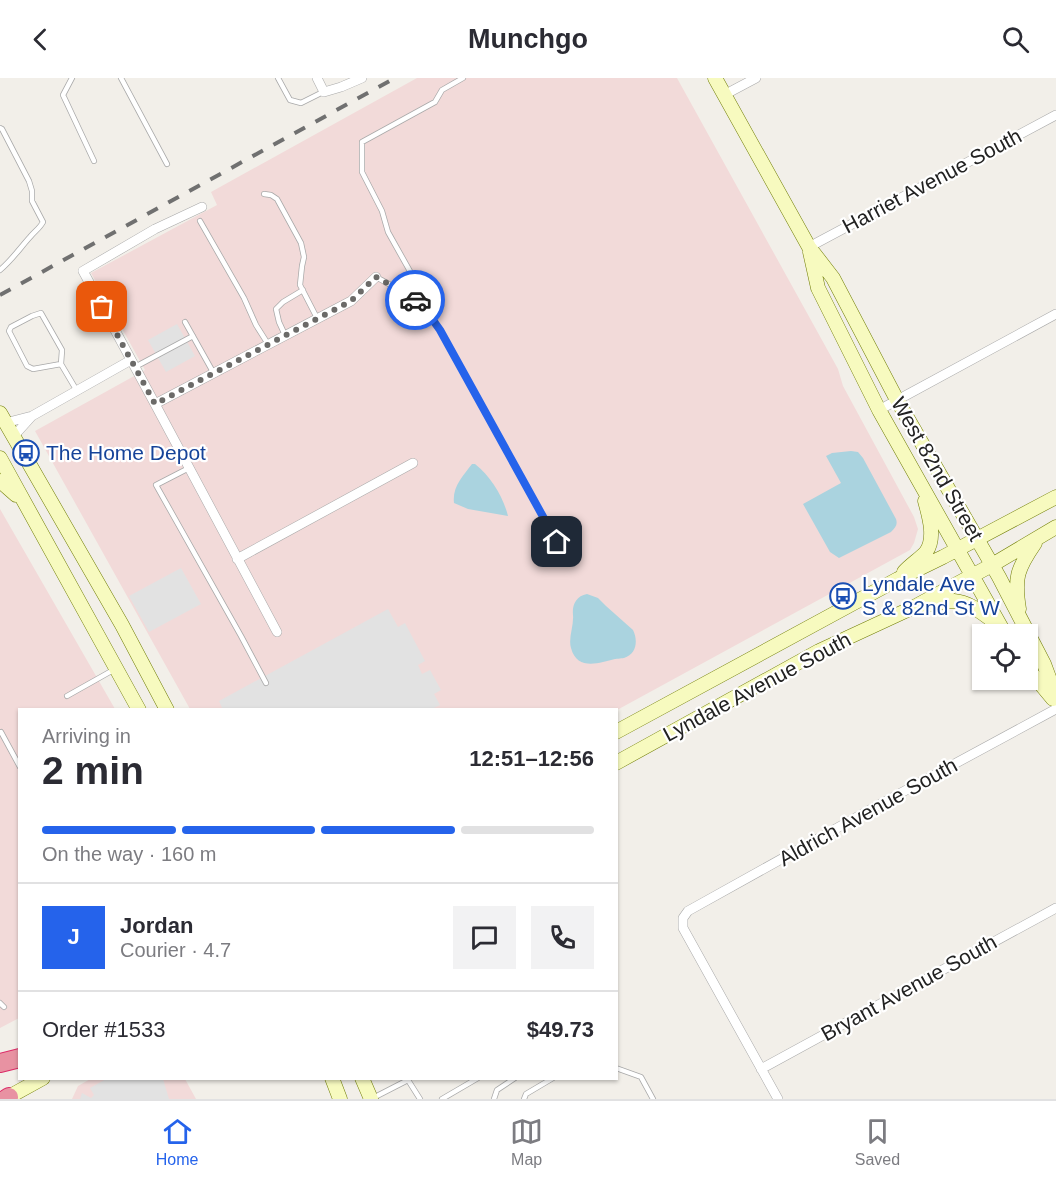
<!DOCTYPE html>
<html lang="en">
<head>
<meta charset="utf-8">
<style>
	:root { --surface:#fff; --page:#f2f2f3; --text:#2b2b33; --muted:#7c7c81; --line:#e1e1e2; --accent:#2563eb }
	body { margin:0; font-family:Helvetica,sans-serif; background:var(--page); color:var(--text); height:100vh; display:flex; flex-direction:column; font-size:22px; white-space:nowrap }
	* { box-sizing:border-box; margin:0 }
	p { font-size:20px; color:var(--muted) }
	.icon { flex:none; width:33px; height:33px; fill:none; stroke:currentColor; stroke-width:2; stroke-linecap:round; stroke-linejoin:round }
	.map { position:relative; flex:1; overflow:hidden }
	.drawer { position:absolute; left:18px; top:630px; width:600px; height:372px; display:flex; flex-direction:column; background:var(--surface); border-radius:0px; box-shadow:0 2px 4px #0004 }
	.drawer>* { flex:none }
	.buttons { position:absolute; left:972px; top:546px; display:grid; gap:12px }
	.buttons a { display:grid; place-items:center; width:66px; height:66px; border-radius:0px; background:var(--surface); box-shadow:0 2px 4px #0004; font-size:30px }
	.pin { position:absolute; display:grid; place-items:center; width:51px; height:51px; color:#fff; margin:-26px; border-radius:12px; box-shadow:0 3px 9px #0006 }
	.courier { position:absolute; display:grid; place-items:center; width:60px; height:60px; margin:-30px; border:4px solid #2563eb; border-radius:50%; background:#fff; color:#222; box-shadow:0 2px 8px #0007 }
	.overview em { font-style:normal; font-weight:600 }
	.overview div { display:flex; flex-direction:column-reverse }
	.overview { display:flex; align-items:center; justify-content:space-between; height:102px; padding:0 24px }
	h1 { font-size:39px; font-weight:600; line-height:45px }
	.bar { display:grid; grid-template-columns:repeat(4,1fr); gap:9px 6px; align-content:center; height:72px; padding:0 24px }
	.bar i { height:8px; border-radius:4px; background:var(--line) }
	.bar .selected { background:var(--accent) }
	.bar p { grid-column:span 4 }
	.line { display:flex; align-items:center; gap:15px; padding:0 24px; border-top:2px solid var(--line) }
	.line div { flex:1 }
	.round { display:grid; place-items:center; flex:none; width:63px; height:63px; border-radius:0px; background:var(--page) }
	header { display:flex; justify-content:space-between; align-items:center; height:78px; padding:0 24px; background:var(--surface); font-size:27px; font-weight:600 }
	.menu { display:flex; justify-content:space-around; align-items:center; height:84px; border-top:2px solid var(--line); background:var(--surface); font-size:16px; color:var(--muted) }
	.menu a { display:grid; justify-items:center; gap:3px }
	.menu .selected { color:var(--accent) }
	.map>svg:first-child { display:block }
	.commercial { fill:#f2dad9 }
	.parking { fill:#e2e2e2 }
	.water { fill:#aad3df }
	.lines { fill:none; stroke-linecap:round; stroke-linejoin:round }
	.lane-casing { stroke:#a9a9a9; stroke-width:6 }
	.street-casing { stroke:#a9a9a9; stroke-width:10 }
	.secondary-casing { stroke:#707d05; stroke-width:15 }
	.highway-casing { stroke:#dc2a67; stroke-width:20 }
	.lane { stroke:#fff; stroke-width:4.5 }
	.street { stroke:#fff; stroke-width:9 }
	.secondary { stroke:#f7fabf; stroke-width:14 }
	.highway { stroke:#e892a2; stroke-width:18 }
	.rail { stroke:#707070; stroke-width:4; stroke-dasharray:12 12; stroke-linecap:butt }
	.done { stroke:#6b6a68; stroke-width:6; stroke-dasharray:0 10.8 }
	.route { stroke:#2563eb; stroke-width:8 }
	.labels { text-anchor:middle; stroke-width:4.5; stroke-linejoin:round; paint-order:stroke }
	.street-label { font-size:21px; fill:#222; stroke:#fff }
	.transit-label { font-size:21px; fill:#164399; stroke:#fff; text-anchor:start }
</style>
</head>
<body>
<header><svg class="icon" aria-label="back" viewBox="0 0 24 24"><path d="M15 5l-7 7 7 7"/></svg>Munchgo<svg class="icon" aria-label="search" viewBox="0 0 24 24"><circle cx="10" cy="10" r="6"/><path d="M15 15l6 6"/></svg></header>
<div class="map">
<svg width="1056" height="1021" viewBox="0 0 1056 1021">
	<rect width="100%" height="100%" fill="#f2efe9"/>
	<!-- commercial -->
	<path class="commercial" d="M417,0H677L838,291L843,308L914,439L918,451L914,465L910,472L617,632L190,631L35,353L145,292L91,195L217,127L211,114Z
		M0,431L115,631L20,632L19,940L0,950Z
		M92,1000L185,1001L196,1021H72L78,1008Z"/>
	<!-- parking -->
	<path class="parking" d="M177,246L195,278L166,294L148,262Z
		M181,490L201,526L149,554L129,518Z
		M388,531L398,549L405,545L425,583L418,587L422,596L430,592L441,612L434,616L440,627L432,631L223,632L219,623Z
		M106,1001H163L169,1021H80L82,1015L91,1020L94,1017L90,1010Z"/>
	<!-- water -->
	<path class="water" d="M851,373L858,374L863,380L896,441C898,447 895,450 891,454L839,480L830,474L803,426L841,405L826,378L832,375Z
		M472,386H475C491,399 503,418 508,438L468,431L454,425C452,409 463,398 472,386Z
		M587,516L598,520L606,528L633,552C638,562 637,576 624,580C624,580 616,581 615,581C599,585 577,593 571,570C568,560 574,548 573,537C572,527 576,518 587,516Z"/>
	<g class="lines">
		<!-- lane casing -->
		<g class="lane-casing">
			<path id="lane" d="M72,0L63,17L94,83
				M121,0L167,86
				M278,0L290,22L301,25L323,14
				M0,50L2,51L29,103L32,113V123L43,144C40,150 35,153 30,159C20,170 12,182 0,192
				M264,116L271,117L277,121L301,165L304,179L302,188L300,207L317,240
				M200,143L244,220L256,247L268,266
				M376,199C407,216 420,222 440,252L557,464
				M409,217L416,204L388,154L382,133L362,94V64L435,24L442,12L463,0
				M185,244L213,294
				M285,257L279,244L276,231L283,224L303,212
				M61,286L33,291L27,288L9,253L11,249L32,238L41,235L62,272L61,286L77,313
				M135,289L193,258
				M189,390L156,407L241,558L266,605
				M67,618L115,591
				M1,654L20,689
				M0,925L4,929
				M616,990L641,999L653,1021
				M373,1020L408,1002L420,1021
				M442,1021L478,1000
				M494,1021L497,1012L515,1000
				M524,1021L526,1016L553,1000"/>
		</g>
		<!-- street casing -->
		<g class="street-casing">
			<path id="street" d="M317,0L324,14L341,9L362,0
				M724,17L756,0
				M202,129L155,151L83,193L155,326L277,554
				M809,169L1056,37
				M155,326L351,223L376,199
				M879,332L1056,236
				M5,345L32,338L131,282
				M13,359L32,338
				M237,481L413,385
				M761,991L1056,830
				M778,1021L683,850V840L688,833L873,730L1056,631"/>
		</g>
		<!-- secondary casing -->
		<g class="secondary-casing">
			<path id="secondary" d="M715,0L809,169L833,200L897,322L999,499L1044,586L1056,618
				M810,174L818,210L879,332L1005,556
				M0,335L122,547L167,632
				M0,380L139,632
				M0,403L16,417
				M904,494C910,487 921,480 926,474C936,460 929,438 925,423
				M925,527C934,526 945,523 954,523C970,524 983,536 996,545
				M1019,531C1014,500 1017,491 1035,465
				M1028,591L1053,621
				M616,654L898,501L943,479L1056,419
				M616,685L819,573L914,529L992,487L1056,449
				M332,1000L340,1021
				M362,1000L371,1021
				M5,1021L43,1000"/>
		</g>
		<!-- highway casing -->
		<g class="highway-casing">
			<path id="highway" d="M0,985L20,980
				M6,1021L9,1019"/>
		</g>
		<!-- lane -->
		<use href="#lane" class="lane"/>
		<!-- street -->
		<use href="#street" class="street"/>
		<!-- secondary -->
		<use href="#secondary" class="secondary"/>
		<!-- highway -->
		<use href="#highway" class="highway"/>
		<!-- rail -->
		<path class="rail" d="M0,217L395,0"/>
	</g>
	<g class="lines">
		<!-- done -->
		<path class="done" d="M102,229L155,326L351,223L376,199L409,217L415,222"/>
		<!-- route -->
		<path class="route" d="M415,222L430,238L440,252L557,464"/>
	</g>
	<!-- icons -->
	<defs>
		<g id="bus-ring" transform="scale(1.35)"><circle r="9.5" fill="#fff" stroke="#1a4fb4" stroke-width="1.5"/><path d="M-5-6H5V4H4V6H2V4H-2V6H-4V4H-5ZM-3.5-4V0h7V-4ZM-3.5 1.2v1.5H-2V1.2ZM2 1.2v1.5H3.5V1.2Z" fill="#1a4fb4"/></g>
	</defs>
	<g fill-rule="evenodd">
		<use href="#bus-ring" x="26" y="375"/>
		<use href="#bus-ring" x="843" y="518"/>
	</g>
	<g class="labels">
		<!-- street labels -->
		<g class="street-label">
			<text transform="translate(932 103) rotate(-28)" y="7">Harriet Avenue South</text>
			<text transform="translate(937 391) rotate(60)" y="7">West 82nd Street</text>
			<text transform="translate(757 609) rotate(-28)" y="7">Lyndale Avenue South</text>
			<text transform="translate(868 734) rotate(-29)" y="7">Aldrich Avenue South</text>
			<text transform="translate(909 910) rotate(-29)" y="7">Bryant Avenue South</text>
		</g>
		<!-- transit labels -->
		<g class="transit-label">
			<text x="46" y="382">The Home Depot</text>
			<text x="862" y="513">Lyndale Ave<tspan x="862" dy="24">S &amp; 82nd St W</tspan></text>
		</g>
	</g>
</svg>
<div class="buttons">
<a><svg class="icon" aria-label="locate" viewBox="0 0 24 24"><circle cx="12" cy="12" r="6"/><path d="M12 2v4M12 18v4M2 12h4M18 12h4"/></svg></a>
</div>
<div class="pin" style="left:102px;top:229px;background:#ea580c"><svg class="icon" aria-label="bag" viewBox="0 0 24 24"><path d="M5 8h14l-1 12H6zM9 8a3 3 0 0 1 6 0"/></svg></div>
<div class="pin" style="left:557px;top:464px;background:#1f2937"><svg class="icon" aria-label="home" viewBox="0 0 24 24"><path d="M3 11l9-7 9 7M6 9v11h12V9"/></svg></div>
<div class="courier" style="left:415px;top:222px"><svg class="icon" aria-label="car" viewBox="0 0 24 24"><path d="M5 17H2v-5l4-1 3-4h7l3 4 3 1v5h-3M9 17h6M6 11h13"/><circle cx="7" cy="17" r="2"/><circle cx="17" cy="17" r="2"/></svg></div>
<section class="drawer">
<div class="overview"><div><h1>2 min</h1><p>Arriving in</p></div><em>12:51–12:56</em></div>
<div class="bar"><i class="selected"></i><i class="selected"></i><i class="selected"></i><i></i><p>On the way · 160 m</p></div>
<div class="line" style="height:108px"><b class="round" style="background:var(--accent);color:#fff">J</b><div><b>Jordan</b><p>Courier · 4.7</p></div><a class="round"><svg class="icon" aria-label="chat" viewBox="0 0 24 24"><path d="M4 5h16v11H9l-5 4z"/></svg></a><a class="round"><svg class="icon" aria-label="phone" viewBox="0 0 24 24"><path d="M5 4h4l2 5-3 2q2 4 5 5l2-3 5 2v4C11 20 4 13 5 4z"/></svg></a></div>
<div class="line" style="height:78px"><div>Order #1533</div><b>$49.73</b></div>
</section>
</div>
<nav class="menu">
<a class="selected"><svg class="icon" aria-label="home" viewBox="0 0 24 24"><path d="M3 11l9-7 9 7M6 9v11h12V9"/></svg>Home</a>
<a><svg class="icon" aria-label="map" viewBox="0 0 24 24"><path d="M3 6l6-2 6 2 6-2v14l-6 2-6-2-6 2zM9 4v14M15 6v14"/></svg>Map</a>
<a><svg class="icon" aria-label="saved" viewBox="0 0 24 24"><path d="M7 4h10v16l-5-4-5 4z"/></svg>Saved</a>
</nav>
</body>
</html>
